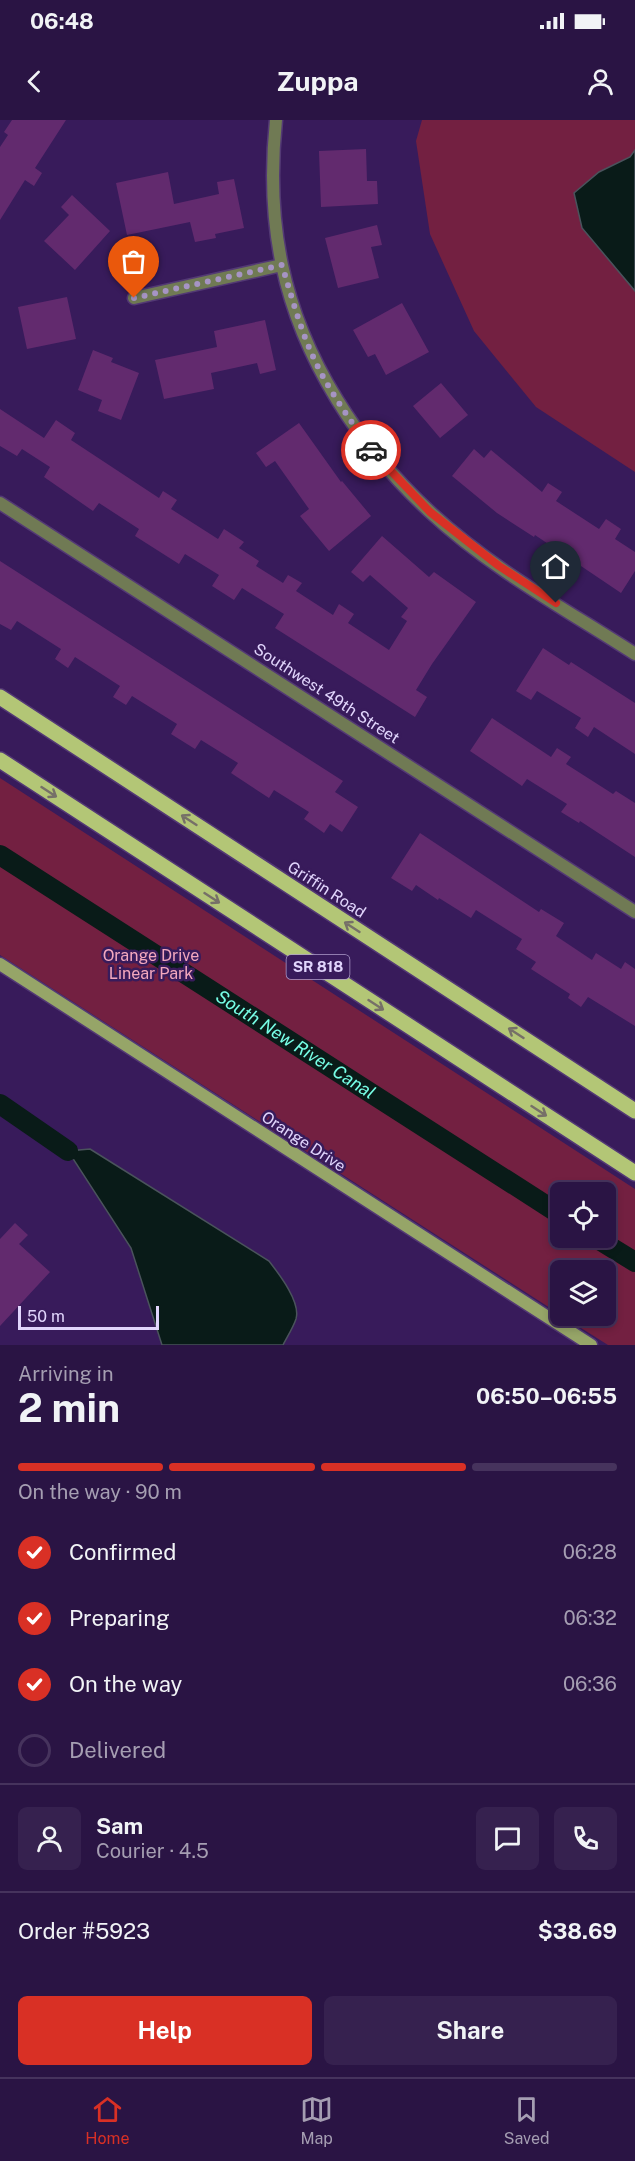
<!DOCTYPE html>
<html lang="en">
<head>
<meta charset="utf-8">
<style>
	:root { --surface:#2a1444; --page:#36214f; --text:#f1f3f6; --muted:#a59eb2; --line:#46335d; --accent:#d93025 }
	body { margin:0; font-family:"Public Sans",sans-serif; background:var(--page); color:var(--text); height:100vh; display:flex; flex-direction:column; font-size:22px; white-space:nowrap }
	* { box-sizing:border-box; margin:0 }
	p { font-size:20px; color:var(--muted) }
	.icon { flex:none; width:33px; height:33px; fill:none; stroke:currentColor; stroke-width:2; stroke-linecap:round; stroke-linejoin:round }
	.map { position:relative; height:1225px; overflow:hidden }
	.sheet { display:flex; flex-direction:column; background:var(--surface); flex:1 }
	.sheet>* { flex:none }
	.controls { position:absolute; left:550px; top:1062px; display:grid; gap:12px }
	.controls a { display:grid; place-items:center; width:66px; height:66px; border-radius:9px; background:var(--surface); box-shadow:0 3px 9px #0003,0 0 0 2px var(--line); font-size:30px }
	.scale { position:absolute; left:18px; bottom:15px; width:141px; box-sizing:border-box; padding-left:6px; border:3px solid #e1d5fc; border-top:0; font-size:16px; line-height:21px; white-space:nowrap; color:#e1d5fc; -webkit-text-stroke:4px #381b5b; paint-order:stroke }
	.pin { position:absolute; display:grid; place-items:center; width:51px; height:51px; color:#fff; margin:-62px -26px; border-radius:50% 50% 50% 0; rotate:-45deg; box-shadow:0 0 6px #0007 }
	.pin .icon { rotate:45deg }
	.courier { position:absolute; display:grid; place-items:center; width:60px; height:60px; margin:-30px; border:4px solid #d93025; border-radius:50%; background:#fff; color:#222; box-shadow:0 2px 8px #0007 }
	.headline em { font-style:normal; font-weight:700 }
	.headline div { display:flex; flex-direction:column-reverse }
	.headline { display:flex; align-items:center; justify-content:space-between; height:102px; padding:0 18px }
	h1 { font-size:39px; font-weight:700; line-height:45px }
	.bar { display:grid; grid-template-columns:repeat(4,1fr); gap:9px 6px; align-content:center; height:72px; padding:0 18px }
	.bar i { height:8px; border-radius:4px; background:var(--line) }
	.bar .on { background:var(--accent) }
	.bar p { grid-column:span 4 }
	.line { display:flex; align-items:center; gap:15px; padding:0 18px; border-top:2px solid var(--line) }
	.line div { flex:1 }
	.round { display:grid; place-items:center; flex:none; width:63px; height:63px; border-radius:9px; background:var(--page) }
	ol { padding:0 18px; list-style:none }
	li { display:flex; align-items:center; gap:18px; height:66px }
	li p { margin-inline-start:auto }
	li .icon { padding:6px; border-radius:50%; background:var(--accent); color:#fff; stroke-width:4 }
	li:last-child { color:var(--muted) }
	li i { width:33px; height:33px; border:3px solid var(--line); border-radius:50% }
	.primary-button { display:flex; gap:12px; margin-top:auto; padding:12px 18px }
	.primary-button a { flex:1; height:69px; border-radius:9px; background:var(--accent); color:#fff; font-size:24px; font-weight:700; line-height:69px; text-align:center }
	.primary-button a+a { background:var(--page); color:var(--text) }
	.status { display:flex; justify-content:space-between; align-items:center; height:42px; padding:0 30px; background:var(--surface); direction:ltr }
	.status svg { height:16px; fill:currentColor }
	header { display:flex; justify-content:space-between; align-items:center; height:78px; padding:0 18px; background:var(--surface); font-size:27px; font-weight:700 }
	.tabs { display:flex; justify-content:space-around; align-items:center; height:84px; border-top:2px solid var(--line); background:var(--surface); font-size:16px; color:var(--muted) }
	.tabs a { display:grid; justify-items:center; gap:3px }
	.tabs .on { color:var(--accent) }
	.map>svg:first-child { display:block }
	.green { fill:#732041; fill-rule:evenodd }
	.water { fill:#091b18; stroke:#4a535c; stroke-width:1.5 }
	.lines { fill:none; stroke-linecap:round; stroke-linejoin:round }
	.canal { stroke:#091b18; stroke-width:20 }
	.building { fill:#622a6e }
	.street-casing { stroke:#533975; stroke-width:15 }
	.secondary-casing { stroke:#533975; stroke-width:15 }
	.primary-casing { stroke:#533975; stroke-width:18 }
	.street { stroke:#707a54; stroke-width:12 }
	.secondary { stroke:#96a568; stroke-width:12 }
	.primary { stroke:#b3c676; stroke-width:15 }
	.oneway { stroke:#767068 }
	.done { stroke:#a694c4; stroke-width:6; stroke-dasharray:0 10.8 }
	.route { stroke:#d93025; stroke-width:8 }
	.labels { text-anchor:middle; stroke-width:5; stroke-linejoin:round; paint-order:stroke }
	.shield { fill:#381b5b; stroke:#ae9dcc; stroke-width:1.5 }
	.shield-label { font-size:15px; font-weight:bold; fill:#e1d5fc }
	.street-label { font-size:16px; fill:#e1d5fc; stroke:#381b5b }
	.park-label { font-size:16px; fill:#f3a8be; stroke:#381b5b }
	.water-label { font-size:18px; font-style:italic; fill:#77fee6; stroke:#381b5b }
</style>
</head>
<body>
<div class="status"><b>06:48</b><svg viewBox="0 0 49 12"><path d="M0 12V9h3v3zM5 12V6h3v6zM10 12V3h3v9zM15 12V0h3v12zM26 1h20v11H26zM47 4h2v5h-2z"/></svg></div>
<header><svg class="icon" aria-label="back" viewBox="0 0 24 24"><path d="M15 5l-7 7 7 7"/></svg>Zuppa<svg class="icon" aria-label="person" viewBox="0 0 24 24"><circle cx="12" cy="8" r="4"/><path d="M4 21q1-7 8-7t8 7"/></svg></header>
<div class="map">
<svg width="635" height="1225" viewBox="0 0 635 1225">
	<rect width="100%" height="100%" fill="#381b5b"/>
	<!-- green -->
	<path class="green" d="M422,0H635V352L536,287L474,211L430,114L416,21Z
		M0,658L635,1069V1225H608L562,1196H606V1150H561V1195L0,835ZM561,1072H606V1118H561Z"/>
	<!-- water -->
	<path class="water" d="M635,30V171L582,108L574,73L599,52L630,37Z
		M90,1029L269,1141C279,1154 301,1182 296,1199C293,1208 287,1217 283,1225H162L131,1128L68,1031Z"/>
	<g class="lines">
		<!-- canal -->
		<g class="canal">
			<path id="s1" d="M0,735L561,1095"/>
			<path d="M0,984L68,1031"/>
			<path d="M596,1118L635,1142"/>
		</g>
	</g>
	<!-- building -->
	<path class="building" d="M12,0H66L35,48L42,53L34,66L25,60L0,100V27L8,15L4,12Z
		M366,29L367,61H377L378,84L321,87L319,31Z
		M168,52L174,84L219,74L217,62L234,59L244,108L215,114L216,118L195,122L190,102L127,115L116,63Z
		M72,75L110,111L75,150L44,121L69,95L61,87Z
		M377,105L382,125L371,127L379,158L338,168L325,118Z
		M67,177L76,219L27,229L18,187Z
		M402,183L429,232L386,255L375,234L368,237L353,210Z
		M265,200L276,250L260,254L257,243L211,253L214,269L164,279L155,240L217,227L214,211Z
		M93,230L113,238L111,242L139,253L121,300L98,291L102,280L78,270Z
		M441,263L468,295L440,318L413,286Z
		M0,289L44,318L56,300L75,313L71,320L159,378L163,371L177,380L171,389L218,419L224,409L244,422L239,428L259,441L256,446L283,463L288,455L302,463L296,471L333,495L339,484L354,494L348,503L389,530L407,501L401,497L408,488L370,455L363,462L351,452L382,416L429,457L434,452L476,482L432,544L416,570L427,577L415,597L275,508L284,494L242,468L234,480L212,466L219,455L185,434L179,444L135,416L139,409L99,383L93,391L44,357L50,347L22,329L17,336L0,326Z
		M299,303L341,362L342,361L371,396L329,431L300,396L309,389L275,341L266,347L256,333Z
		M474,329L484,338L491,330L542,372L548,363L562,372L556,381L599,409L606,399L621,409L615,419L635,432V451L621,473L535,415L534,417L497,393L452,356Z
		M0,441L343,661L335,672L358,687L342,712L330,704L324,713L304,699L309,692L274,670L269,678L231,653L238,643L201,620L195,629L171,614L177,604L132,576L126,585L113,577L120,566L75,537L68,548L55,539L61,529L17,501L11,510L0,504Z
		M543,528L569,545L571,542L635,583V634L594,607L588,617L575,608L581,598L537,571L531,580L516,571Z
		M492,598L551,637L557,628L571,637L566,644L613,674L616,671L635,683V737L580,701L579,703L561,692L567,684L527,659L522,666L470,631Z
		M420,713L539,792L541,789L564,803L556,816L592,840L596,833L621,849L625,842L635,849V906L588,877L581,887L568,878L570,874L531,849L536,842L516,829L522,819L476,790L471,798L439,778L438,780L416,765L412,771L391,758Z
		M15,1103L28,1115L19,1124L50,1152L0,1206V1119Z"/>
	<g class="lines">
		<!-- street casing -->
		<g class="street-casing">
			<path id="street" d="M276,0C271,48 272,98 282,145C302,240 359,326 429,391C490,448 565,489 635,534
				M134,178L282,145
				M0,383L635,792"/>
		</g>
		<!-- secondary casing -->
		<g class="secondary-casing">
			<path id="secondary" d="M0,844L591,1225"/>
		</g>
		<!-- primary casing -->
		<g class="primary-casing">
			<path id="primary" d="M0,577L635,991
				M0,640L635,1053"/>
		</g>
		<!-- street -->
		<use href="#street" class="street"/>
		<!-- secondary -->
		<use href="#secondary" class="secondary"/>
		<!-- primary -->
		<use href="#primary" class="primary"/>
	</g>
	<!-- one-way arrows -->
	<defs><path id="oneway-shaft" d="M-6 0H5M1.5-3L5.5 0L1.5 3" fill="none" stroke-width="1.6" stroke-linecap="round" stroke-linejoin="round" transform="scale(1.5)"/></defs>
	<g class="oneway">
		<use href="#oneway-shaft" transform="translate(49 672) rotate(33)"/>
		<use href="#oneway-shaft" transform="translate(189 700) rotate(-147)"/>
		<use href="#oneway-shaft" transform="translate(212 778) rotate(33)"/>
		<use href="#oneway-shaft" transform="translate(352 807) rotate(-147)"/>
		<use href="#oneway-shaft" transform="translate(376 885) rotate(33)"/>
		<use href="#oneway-shaft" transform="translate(516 913) rotate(-147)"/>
		<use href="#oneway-shaft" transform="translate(539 991) rotate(33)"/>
	</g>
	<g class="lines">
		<!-- done -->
		<path class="done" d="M134,178L282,145C292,178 301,212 316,243C331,274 352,302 371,330"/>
		<!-- route -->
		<path class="route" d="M371,330L430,392L499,446L556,483"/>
	</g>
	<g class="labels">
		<!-- shield labels -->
		<rect class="shield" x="286.5" y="835" width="63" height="24" rx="4.5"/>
		<g class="shield-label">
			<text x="318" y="852">SR 818</text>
		</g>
		<!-- street labels -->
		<g class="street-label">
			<text transform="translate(327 573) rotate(33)" y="6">Southwest 49th Street</text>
			<text transform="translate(327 769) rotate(33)" y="6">Griffin Road</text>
			<text transform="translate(304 1021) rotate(33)" y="6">Orange Drive</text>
		</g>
		<!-- park labels -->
		<g class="park-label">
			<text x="151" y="841">Orange Drive<tspan x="151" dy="18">Linear Park</tspan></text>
		</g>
		<!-- water labels -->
		<g class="water-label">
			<text dy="6" stroke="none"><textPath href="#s1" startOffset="351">South New River Canal</textPath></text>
		</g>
	</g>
</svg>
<div class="controls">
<a><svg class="icon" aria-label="locate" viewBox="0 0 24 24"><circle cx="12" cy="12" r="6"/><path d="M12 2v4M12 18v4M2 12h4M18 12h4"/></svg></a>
<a><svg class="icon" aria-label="layers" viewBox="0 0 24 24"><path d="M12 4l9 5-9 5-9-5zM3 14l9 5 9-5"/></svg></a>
</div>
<div class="scale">50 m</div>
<div class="pin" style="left:134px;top:178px;background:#ea580c"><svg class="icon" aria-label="bag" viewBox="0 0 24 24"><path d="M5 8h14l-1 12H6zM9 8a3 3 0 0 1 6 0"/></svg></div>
<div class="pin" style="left:556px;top:483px;background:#1f2937"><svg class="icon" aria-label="home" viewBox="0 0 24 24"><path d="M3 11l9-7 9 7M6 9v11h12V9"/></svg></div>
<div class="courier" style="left:371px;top:330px"><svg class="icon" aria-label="car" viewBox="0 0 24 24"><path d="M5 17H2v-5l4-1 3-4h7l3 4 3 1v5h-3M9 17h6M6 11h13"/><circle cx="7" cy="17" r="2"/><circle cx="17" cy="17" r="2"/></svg></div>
</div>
<section class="sheet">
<div class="headline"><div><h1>2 min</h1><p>Arriving in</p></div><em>06:50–06:55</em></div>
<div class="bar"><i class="on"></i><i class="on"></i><i class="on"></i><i></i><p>On the way · 90 m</p></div>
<ol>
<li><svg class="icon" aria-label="check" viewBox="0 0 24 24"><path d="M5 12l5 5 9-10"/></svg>Confirmed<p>06:28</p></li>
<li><svg class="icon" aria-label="check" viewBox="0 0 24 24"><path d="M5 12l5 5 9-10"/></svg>Preparing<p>06:32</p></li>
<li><svg class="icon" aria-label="check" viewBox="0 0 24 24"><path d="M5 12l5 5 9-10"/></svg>On the way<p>06:36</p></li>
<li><i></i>Delivered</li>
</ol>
<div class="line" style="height:108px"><a class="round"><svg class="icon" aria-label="person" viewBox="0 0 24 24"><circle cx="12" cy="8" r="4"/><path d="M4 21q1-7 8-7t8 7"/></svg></a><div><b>Sam</b><p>Courier · 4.5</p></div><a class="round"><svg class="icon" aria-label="chat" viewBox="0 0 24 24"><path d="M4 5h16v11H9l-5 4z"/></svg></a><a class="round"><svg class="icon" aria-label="phone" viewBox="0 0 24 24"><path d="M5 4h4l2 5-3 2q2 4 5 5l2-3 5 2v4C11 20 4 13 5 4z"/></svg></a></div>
<div class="line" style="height:78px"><div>Order #5923</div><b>$38.69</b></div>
<div class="primary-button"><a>Help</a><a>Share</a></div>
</section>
<nav class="tabs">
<a class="on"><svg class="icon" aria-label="home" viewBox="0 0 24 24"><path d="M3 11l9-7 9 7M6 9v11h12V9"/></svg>Home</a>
<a><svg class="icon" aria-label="map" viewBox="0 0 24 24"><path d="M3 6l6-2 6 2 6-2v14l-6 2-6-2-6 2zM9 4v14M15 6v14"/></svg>Map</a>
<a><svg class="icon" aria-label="saved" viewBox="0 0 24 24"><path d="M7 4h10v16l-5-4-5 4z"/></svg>Saved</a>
</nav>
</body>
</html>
